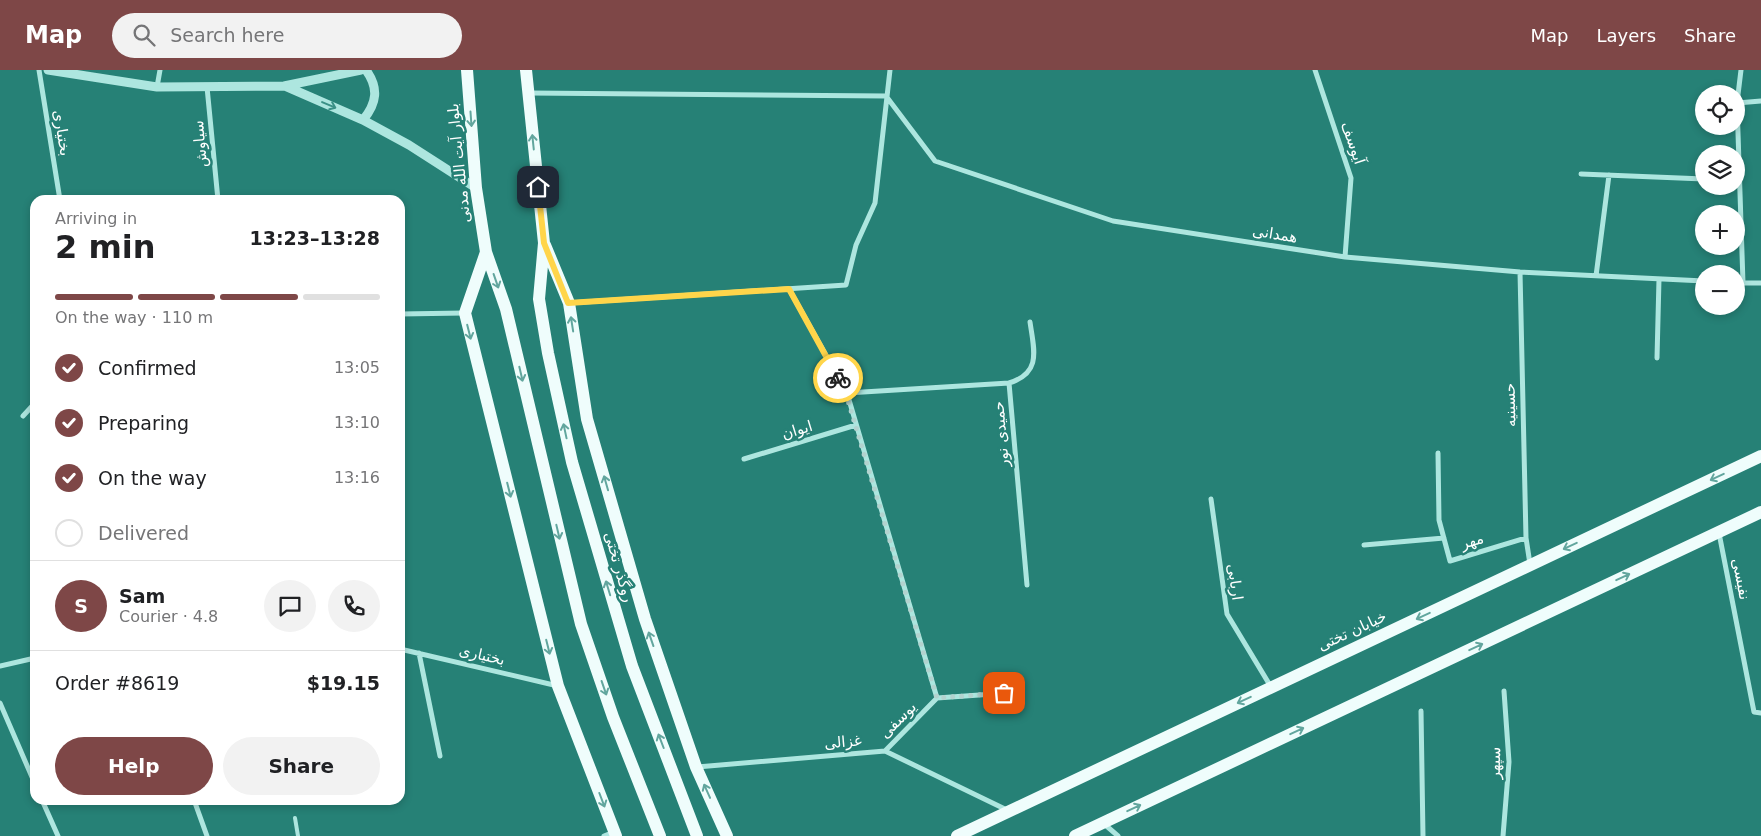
<!DOCTYPE html>
<html lang="en">
<head>
<meta charset="utf-8">
<style>
	:root { --surface:#fff; --page:#f2f2f2; --text:#202124; --muted:#757577; --line:#e0e0e0; --accent:#7e4747 }
	body { margin:0; font-family:"DejaVu Sans","Noto Naskh Arabic",sans-serif; background:var(--page); color:var(--text); height:100vh; display:flex; flex-direction:column; font-size:19px; white-space:nowrap }
	* { box-sizing:border-box; margin:0 }
	p { font-size:16px; color:var(--muted) }
	.icon { flex:none; width:28px; height:28px; fill:none; stroke:currentColor; stroke-width:2; stroke-linecap:round; stroke-linejoin:round }
	.map { position:relative; flex:1; overflow:hidden }
	.details { position:absolute; left:30px; top:125px; width:375px; height:610px; display:flex; flex-direction:column; background:var(--surface); border-radius:15px; box-shadow:0 2px 8px #0003 }
	.details>* { flex:none }
	.buttons { position:absolute; left:1695px; top:15px; display:grid; gap:10px }
	.buttons a { display:grid; place-items:center; width:50px; height:50px; border-radius:50%; background:var(--surface); box-shadow:0 2px 8px #0003; font-size:25px }
	.pin { position:absolute; display:grid; place-items:center; width:42px; height:42px; color:#fff; margin:-21px; border-radius:10px; box-shadow:0 2px 8px #0006 }
	.courier { position:absolute; display:grid; place-items:center; width:50px; height:50px; margin:-25px; border:4px solid #ffd54a; border-radius:50%; background:#fff; color:#222; box-shadow:0 1px 6px #0007 }
	.summary em { font-style:normal; font-weight:700 }
	.summary div { display:flex; flex-direction:column-reverse }
	.summary { display:flex; align-items:center; justify-content:space-between; height:85px; padding:0 25px }
	h1 { font-size:32px; font-weight:700; line-height:38px }
	.bar { display:grid; grid-template-columns:repeat(4,1fr); gap:8px 5px; align-content:center; height:60px; padding:0 25px }
	.bar i { height:6px; border-radius:4px; background:var(--line) }
	.bar .on { background:var(--accent) }
	.bar p { grid-column:span 4 }
	.line { display:flex; align-items:center; gap:12px; padding:0 25px; border-top:1px solid var(--line) }
	.line div { flex:1 }
	.round { display:grid; place-items:center; flex:none; width:52px; height:52px; border-radius:26px; background:var(--page) }
	ol { padding:0 25px; list-style:none }
	li { display:flex; align-items:center; gap:15px; height:55px }
	li p { margin-inline-start:auto }
	li .icon { padding:5px; border-radius:50%; background:var(--accent); color:#fff; stroke-width:4 }
	li:last-child { color:var(--muted) }
	li i { width:28px; height:28px; border:2px solid var(--line); border-radius:50% }
	.cta { display:flex; gap:10px; margin-top:auto; padding:10px 25px }
	.cta a { flex:1; height:58px; border-radius:30px; background:var(--accent); color:#fff; font-size:20px; font-weight:700; line-height:58px; text-align:center }
	.cta a+a { background:var(--page); color:var(--text) }
	header { display:flex; align-items:center; gap:30px; box-sizing:border-box; height:70px; padding:0 25px; background:var(--accent); color:#fff }
	header strong { font-size:24px }
	nav { display:flex; gap:28px; margin-inline-start:auto; font-size:18px }
	.search { width:350px; height:45px; background:var(--page); display:flex; align-items:center; gap:12px; box-sizing:border-box; padding:0 18px; border-radius:28px; color:var(--muted); font-size:19px }
	.map>svg:first-child { display:block }
	.lines { fill:none; stroke-linecap:round; stroke-linejoin:round }
	.service { stroke:#ade6df; stroke-width:4 }
	.minor { stroke:#ade6df; stroke-width:5 }
	.tertiary { stroke:#ade6df; stroke-width:9 }
	.primary { stroke:#effdfc; stroke-width:12 }
	.oneway { stroke:#3a9086 }
	.oneway2 { stroke:#62a69e }
	.done { stroke:#b3d3cf; stroke-width:5; stroke-dasharray:0 9 }
	.route { stroke:#ffd54a; stroke-width:6 }
	.labels { text-anchor:middle; stroke-width:5; stroke-linejoin:round; paint-order:stroke }
	.street-label { font-size:15px; fill:#fff; stroke:#268176 }
</style>
</head>
<body>
<header>
<strong>Map</strong>
<div class="search"><svg class="icon" aria-label="search" viewBox="0 0 24 24"><circle cx="10" cy="10" r="6"/><path d="M15 15l6 6"/></svg>Search here</div>
<nav><a>Map</a><a>Layers</a><a>Share</a></nav>
</header>
<div class="map">
<svg width="1761" height="766" viewBox="0 0 1761 766">
	<rect width="100%" height="100%" fill="#268176"/>
	<g class="lines">
		<!-- service -->
		<path class="service" d="M295,748L298,766"/>
		<!-- minor -->
		<path class="minor" d="M39,0L60,130
			M1315,0L1351,108L1345,187
			M1741,0L1737,33L1743,213
			M157,17L160,0
			M207,17L218,130
			M529,23L886,26
			M886,26L935,91L1113,151L1345,187L1520,202L1704,211
			M1737,33L1761,31
			M1581,104L1704,109
			M1520,202L1526,468L1530,494
			M1596,206L1609,105
			M1736,213H1761
			M789,219L847,323L937,628L885,681
			M569,233L846,215L856,175L875,133L890,0
			M400,244L464,243
			M1657,288L1659,209
			M1009,313C1042,303 1034,280 1030,252
			M847,323L1009,313L1027,515
			M23,346L35,333
			M1438,383L1439,450L1450,491L1526,468
			M744,389L856,355
			M1211,429L1227,544L1271,617
			M1719,463L1754,642L1761,643
			M1364,475L1444,468
			M400,579L558,616
			M419,583L440,686
			M0,596L35,588
			M937,628L1021,622
			M0,633L35,714
			M1421,641L1423,766
			M697,697L885,681L1007,740
			M42,730L58,766
			M194,730L207,766
			M1103,753L1118,766
			M604,766L614,762
			M1503,766L1509,692L1504,621"/>
		<!-- tertiary -->
		<path class="tertiary" d="M48,0L157,17L284,16L361,0
			M285,16L363,50L409,75L476,118
			M363,50C377,33 379,18 366,0"/>
		<!-- primary -->
		<path class="primary" d="M467,0L476,118L486,182L506,239L581,554L613,647L660,766
			M526,0L544,173L539,229L548,283L572,392L632,596L697,766
			M545,175L569,233L587,349L645,549L696,697L727,766
			M486,182L465,243L558,616L616,766
			M957,766L1761,386
			M1075,766L1761,442"/>
	</g>
	<!-- one-way arrows -->
	<defs><path id="oneway-shaft" d="M-6 0H5M1.5-3L5.5 0L1.5 3" fill="none" stroke-width="1.6" stroke-linecap="round" stroke-linejoin="round" transform="scale(1.25)"/></defs>
	<use class="oneway" href="#oneway-shaft" transform="translate(329 35) rotate(23)"/>
	<g class="oneway2">
		<use href="#oneway-shaft" transform="translate(471 49) rotate(86)"/>
		<use href="#oneway-shaft" transform="translate(533 72) rotate(-96)"/>
		<use href="#oneway-shaft" transform="translate(496 211) rotate(71)"/>
		<use href="#oneway-shaft" transform="translate(572 254) rotate(-99)"/>
		<use href="#oneway-shaft" transform="translate(469 262) rotate(76)"/>
		<use href="#oneway-shaft" transform="translate(521 304) rotate(77)"/>
		<use href="#oneway-shaft" transform="translate(565 361) rotate(-102)"/>
		<use href="#oneway-shaft" transform="translate(1717 407) rotate(155)"/>
		<use href="#oneway-shaft" transform="translate(606 413) rotate(-106)"/>
		<use href="#oneway-shaft" transform="translate(509 420) rotate(76)"/>
		<use href="#oneway-shaft" transform="translate(558 462) rotate(77)"/>
		<use href="#oneway-shaft" transform="translate(1570 476) rotate(155)"/>
		<use href="#oneway-shaft" transform="translate(1623 507) rotate(-25)"/>
		<use href="#oneway-shaft" transform="translate(608 518) rotate(-107)"/>
		<use href="#oneway-shaft" transform="translate(1423 546) rotate(155)"/>
		<use href="#oneway-shaft" transform="translate(651 569) rotate(-109)"/>
		<use href="#oneway-shaft" transform="translate(548 577) rotate(76)"/>
		<use href="#oneway-shaft" transform="translate(1476 577) rotate(-25)"/>
		<use href="#oneway-shaft" transform="translate(604 618) rotate(71)"/>
		<use href="#oneway-shaft" transform="translate(1244 630) rotate(155)"/>
		<use href="#oneway-shaft" transform="translate(1297 661) rotate(-25)"/>
		<use href="#oneway-shaft" transform="translate(661 671) rotate(-111)"/>
		<use href="#oneway-shaft" transform="translate(707 721) rotate(-114)"/>
		<use href="#oneway-shaft" transform="translate(602 730) rotate(69)"/>
		<use href="#oneway-shaft" transform="translate(1134 738) rotate(-25)"/>
	</g>
	<g class="lines">
		<!-- done -->
		<path class="done" d="M838,308L846,324L937,628L1004,623"/>
		<!-- route -->
		<path class="route" d="M538,117L544,173L568,233L789,219L838,308"/>
	</g>
	<g class="labels">
		<!-- street labels -->
		<g class="street-label">
			<text transform="translate(62 63) rotate(81)" y="5">بختیاری</text>
			<text transform="translate(1353 73) rotate(71)" y="5">آیوسف</text>
			<text transform="translate(200 74) rotate(-95)" y="5">سیاوش</text>
			<text transform="translate(459 93) rotate(-96)" y="5">بلوار آیت الله مدنی</text>
			<text transform="translate(1275 164) rotate(9)" y="5">همدانی</text>
			<text transform="translate(1510 335) rotate(-91)" y="5">حسینیه</text>
			<text transform="translate(797 360) rotate(-17)" y="5">ایوان</text>
			<text transform="translate(1001 364) rotate(-95)" y="5">حمیدی نور</text>
			<text transform="translate(1472 471) rotate(-18)" y="5">مهر</text>
			<text transform="translate(619 497) rotate(74)" y="5">روگذر تختی</text>
			<text transform="translate(1741 509) rotate(79)" y="5">نفیسی</text>
			<text transform="translate(1235 512) rotate(82)" y="5">اربابی</text>
			<text transform="translate(1352 561) rotate(-25)" y="5">خیابان تختی</text>
			<text transform="translate(482 585) rotate(13)" y="5">بختیاری</text>
			<text transform="translate(898 650) rotate(-45)" y="5">یوسفی</text>
			<text transform="translate(843 672) rotate(-5)" y="5">غزالی</text>
			<text transform="translate(1495 693) rotate(-89)" y="5">سپهر</text>
		</g>
	</g>
</svg>
<div class="buttons">
<a><svg class="icon" aria-label="locate" viewBox="0 0 24 24"><circle cx="12" cy="12" r="6"/><path d="M12 2v4M12 18v4M2 12h4M18 12h4"/></svg></a>
<a><svg class="icon" aria-label="layers" viewBox="0 0 24 24"><path d="M12 4l9 5-9 5-9-5zM3 14l9 5 9-5"/></svg></a>
<a>+</a>
<a>−</a>
</div>
<div class="pin" style="left:1004px;top:623px;background:#ea580c"><svg class="icon" aria-label="bag" viewBox="0 0 24 24"><path d="M5 8h14l-1 12H6zM9 8a3 3 0 0 1 6 0"/></svg></div>
<div class="pin" style="left:538px;top:117px;background:#1f2937"><svg class="icon" aria-label="home" viewBox="0 0 24 24"><path d="M3 11l9-7 9 7M6 9v11h12V9"/></svg></div>
<div class="courier" style="left:838px;top:308px"><svg class="icon" aria-label="bike" viewBox="0 0 24 24"><circle cx="6" cy="16" r="4"/><circle cx="18" cy="16" r="4"/><path d="M6 16l4-8h5l3 8M10 8l3 8H6M13 5h3"/></svg></div>
<section class="details">
<div class="summary"><div><h1>2 min</h1><p>Arriving in</p></div><em>13:23–13:28</em></div>
<div class="bar"><i class="on"></i><i class="on"></i><i class="on"></i><i></i><p>On the way · 110 m</p></div>
<ol>
<li><svg class="icon" aria-label="check" viewBox="0 0 24 24"><path d="M5 12l5 5 9-10"/></svg>Confirmed<p>13:05</p></li>
<li><svg class="icon" aria-label="check" viewBox="0 0 24 24"><path d="M5 12l5 5 9-10"/></svg>Preparing<p>13:10</p></li>
<li><svg class="icon" aria-label="check" viewBox="0 0 24 24"><path d="M5 12l5 5 9-10"/></svg>On the way<p>13:16</p></li>
<li><i></i>Delivered</li>
</ol>
<div class="line" style="height:90px"><b class="round" style="background:var(--accent);color:#fff">S</b><div><b>Sam</b><p>Courier · 4.8</p></div><a class="round"><svg class="icon" aria-label="chat" viewBox="0 0 24 24"><path d="M4 5h16v11H9l-5 4z"/></svg></a><a class="round"><svg class="icon" aria-label="phone" viewBox="0 0 24 24"><path d="M5 4h4l2 5-3 2q2 4 5 5l2-3 5 2v4C11 20 4 13 5 4z"/></svg></a></div>
<div class="line" style="height:65px"><div>Order #8619</div><b>$19.15</b></div>
<div class="cta"><a>Help</a><a>Share</a></div>
</section>
</div>
</body>
</html>
